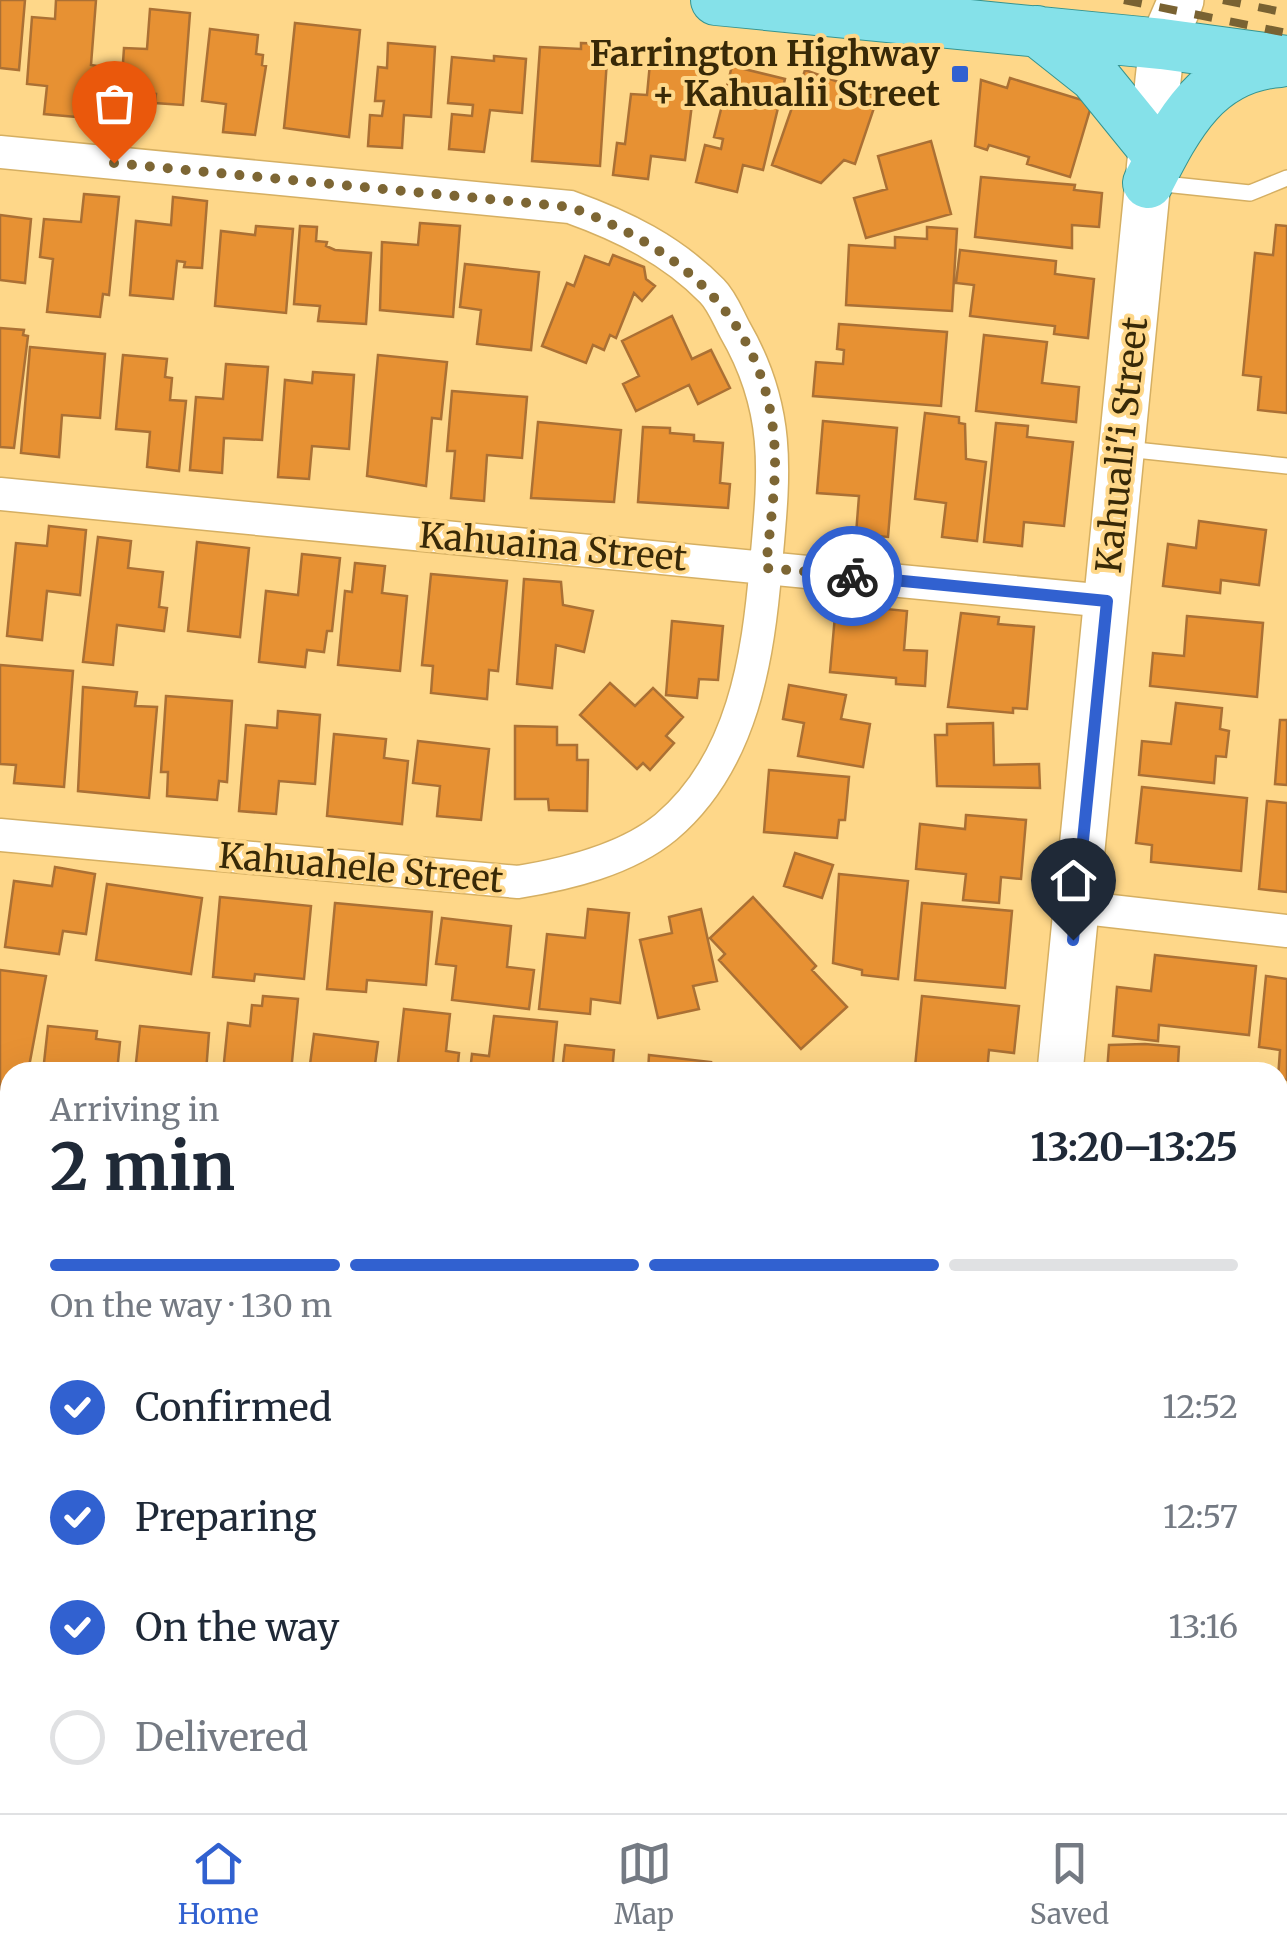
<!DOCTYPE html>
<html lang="en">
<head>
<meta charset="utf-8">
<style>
	:root { --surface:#fff; --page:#f2f2f3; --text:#1f2937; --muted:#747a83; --line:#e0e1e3; --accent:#3161d0 }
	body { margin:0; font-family:Merriweather,serif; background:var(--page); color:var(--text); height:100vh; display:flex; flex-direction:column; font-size:38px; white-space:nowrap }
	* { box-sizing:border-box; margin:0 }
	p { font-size:32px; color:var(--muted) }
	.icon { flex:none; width:55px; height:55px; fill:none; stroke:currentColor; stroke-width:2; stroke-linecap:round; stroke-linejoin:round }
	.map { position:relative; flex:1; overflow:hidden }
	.drawer { position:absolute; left:0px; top:1062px; width:1288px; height:752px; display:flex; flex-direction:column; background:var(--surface); border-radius:30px 30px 0 0; box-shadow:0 10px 40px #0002 }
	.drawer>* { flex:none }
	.pin { position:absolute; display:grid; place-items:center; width:85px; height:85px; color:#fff; margin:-102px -42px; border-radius:50% 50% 50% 0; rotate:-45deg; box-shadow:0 0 10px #0007 }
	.pin .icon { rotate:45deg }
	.courier { position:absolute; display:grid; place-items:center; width:100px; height:100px; margin:-50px; border:8px solid #3161d0; border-radius:50%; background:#fff; color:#222; box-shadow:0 2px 12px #0007 }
	.head em { font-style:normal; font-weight:700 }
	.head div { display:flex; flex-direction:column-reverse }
	.head { display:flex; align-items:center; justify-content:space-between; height:170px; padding:0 50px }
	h1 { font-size:65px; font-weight:700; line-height:75px }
	.bar { display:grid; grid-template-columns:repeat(4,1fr); gap:15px 10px; align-content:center; height:120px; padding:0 50px }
	.bar i { height:12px; border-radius:8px; background:var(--line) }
	.bar .active { background:var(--accent) }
	.bar p { grid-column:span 4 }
	ol { padding:0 50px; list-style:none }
	li { display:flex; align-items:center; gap:30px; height:110px }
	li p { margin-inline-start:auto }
	li .icon { padding:10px; border-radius:50%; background:var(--accent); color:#fff; stroke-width:4 }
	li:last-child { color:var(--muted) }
	li i { width:55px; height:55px; border:5px solid var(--line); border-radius:50% }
	.menu { display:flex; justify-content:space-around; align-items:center; height:140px; border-top:2px solid var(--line); background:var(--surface); font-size:28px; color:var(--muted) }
	.menu a { display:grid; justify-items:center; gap:5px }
	.menu .active { color:var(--accent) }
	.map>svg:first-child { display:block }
	.building { fill:#e79133; stroke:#ab7034; stroke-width:2.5 }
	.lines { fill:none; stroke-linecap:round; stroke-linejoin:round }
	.lane-casing { stroke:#d5af62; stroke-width:18 }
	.street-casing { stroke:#d5af62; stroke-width:35 }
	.secondary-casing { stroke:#d5af62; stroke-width:48 }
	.primary-casing { stroke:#359490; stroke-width:52 }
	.lane { stroke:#fff; stroke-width:15 }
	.street { stroke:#fff; stroke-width:32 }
	.secondary { stroke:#fff; stroke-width:45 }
	.primary { stroke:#85e1e9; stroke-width:50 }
	.rail { stroke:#796232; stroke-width:8; stroke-dasharray:18 18; stroke-linecap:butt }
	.done { stroke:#7d6634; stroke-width:10; stroke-dasharray:0 18 }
	.route { stroke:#3161d0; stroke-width:12 }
	.poi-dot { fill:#3161d0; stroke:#fed789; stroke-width:4 }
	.labels { text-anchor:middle; stroke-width:8; stroke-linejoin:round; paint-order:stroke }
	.poi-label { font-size:35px; font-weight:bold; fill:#382907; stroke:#fed789; text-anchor:end }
	.street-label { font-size:35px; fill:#382907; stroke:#fed789 }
</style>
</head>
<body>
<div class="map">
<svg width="1287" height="1813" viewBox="0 0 1287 1813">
	<rect width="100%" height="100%" fill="#fed789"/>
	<!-- building -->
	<path class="building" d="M0,0H25L19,70L0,68Z
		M56,0H96L91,65L98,66L97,76L101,77L98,119L44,114L47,86L27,84L32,17L55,19Z
		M150,9L190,13L183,105L155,103L156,94L121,92L124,48L147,49Z
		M295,23L360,30L349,137L284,128Z
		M210,29L258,35L256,54L263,55L262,65L266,66L255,135L223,132L226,104L202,101Z
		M388,43L435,47L431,117L404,115L402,148L368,146L370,115L382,116L384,101H375L378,67L387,68Z
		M581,43L608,44L600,166L532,161L540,47L581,49Z
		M494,56L526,59L522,113L490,110L484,152L449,149L452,114L472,116L473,105L448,103L452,57L494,61Z
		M650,63L703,70L700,97L693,96L685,160L651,156L648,179L613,175L617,143L625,144L631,94L647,95Z
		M732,66L785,79L763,170L743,165L737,192L696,182L705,145L721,149L723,139L714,137Z
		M805,70L878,96L855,164L844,160L821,183L772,165Z
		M1010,78L1092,103L1070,177L1027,164L1029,157L989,145L987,150L975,146L981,80L1007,88Z
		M931,141L951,214L866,238L854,198L887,189L878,156Z
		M981,177L1075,185L1074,190L1102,193L1099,227L1072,225V248L975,237Z
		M84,194L119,197L109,295L103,294L100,317L47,312L53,259L40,257L44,219L81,222Z
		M173,197L207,201L202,268L184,267L185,262L177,261L173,299L130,295L136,221L171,225Z
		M0,215L31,219L25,283L0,280Z
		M420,223L460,226L453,317L380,310L382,242L418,245Z
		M1276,225L1287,226V413L1258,410L1261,377L1243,375L1255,253L1273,255Z
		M256,226L293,229L286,313L215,306L221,231L255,235Z
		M300,226L317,227L316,241L327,242L326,246L335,250L371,253L366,324L318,321L320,306L294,304Z
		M927,227L957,229L952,311L846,305L849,245L895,248V237L927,239Z
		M960,250L1056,261L1055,274L1094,279L1088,338L1054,334L1055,326L970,316L974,285L956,283Z
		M613,255L644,267L646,279L655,286L642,301L634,293L616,338L610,335L604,350L593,345L586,363L542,346L567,283L574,286L585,256L609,265Z
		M465,264L539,272L531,350L477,344L481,310L460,307Z
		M672,316L692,359L711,350L730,388L698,404L689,385L636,411L623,384L639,376L622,341Z
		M839,324L947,332L941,406L813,396L816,362L843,364L844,350L837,349Z
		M0,328L24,330L23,335L28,336L14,448L0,447Z
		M984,335L1047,342L1042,383L1079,387L1076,422L976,411Z
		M30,347L105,354L100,418L62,415L59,457L21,453Z
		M123,355L167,359L165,377L172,378L170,400L186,401L179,471L147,467L150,432L116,429Z
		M378,355L447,362L441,419L432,418L426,486L367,476Z
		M226,364L268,367L262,440L224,438L222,473L190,470L196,397L223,399Z
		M313,372L354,375L349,449L312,446L309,479L278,477L285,380L312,383Z
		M452,391L527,397L522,458L487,455L484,501L451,498L455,451H447Z
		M925,413L959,417V423L965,424L966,459L986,462L977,541L942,537L946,503L915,499Z
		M823,421L897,428L888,537L856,534L859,496L817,493Z
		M538,422L621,430L614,502L531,498Z
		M996,423L1028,426L1027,437L1073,442L1064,526L1024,522L1022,546L984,542Z
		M643,427L670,428V433L694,435V441L723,443L720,483L730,484L728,508L638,502Z
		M1199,521L1266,530L1259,585L1221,580L1220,593L1163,586L1168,544L1196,548Z
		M49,526L86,530L80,595L47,591L42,640L7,636L16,543L47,546Z
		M98,537L131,541L128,568L163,572L159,607L167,608L164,631L117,625L113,665L83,662Z
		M197,542L249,548L240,637L188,631Z
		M302,554L340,558L332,631H327L324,652L307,650L305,667L259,662L266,591L298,595Z
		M355,563L385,566L382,593L407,596L400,671L338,665L345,591L352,592Z
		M431,574L507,581L498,671L489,670L487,699L431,693L433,666L422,665Z
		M524,579L561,582L563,605L593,611L584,652L556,645L552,688L517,684Z
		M836,604L907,611L904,650L927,651L925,686L896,684V678L830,672Z
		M961,613L999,617L998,624L1034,627L1027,709L1013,708V713L948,707Z
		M1187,616L1263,623L1257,697L1150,686L1153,653L1184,656Z
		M672,621L723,626L718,680L699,679L697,698L666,695Z
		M0,665L73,671L64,787L14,783L16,765L0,764Z
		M610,683L635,706L653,688L683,717L666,736L674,743L650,770L643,763L637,769L580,715Z
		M789,685L846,695L841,719L870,724L863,767L798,756L804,723L783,719Z
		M83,687L137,692L135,706L157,707L149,798L78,791Z
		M166,696L232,701L227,782L219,781L217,800L167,796L168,772H161Z
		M1176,703L1222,708L1220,729L1229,731L1226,757L1216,756L1214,783L1139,775L1142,741L1171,744Z
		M278,711L320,715L315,784L279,781L276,814L239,811L246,725L277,728Z
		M1280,720H1287V785L1275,784Z
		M993,723L994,765L1039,764L1040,788L937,786L935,735H947V724Z
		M515,726L557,727V745H577V760H588L587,811L549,810L548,799H515Z
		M334,734L386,739L384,758L408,761L402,824L327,816Z
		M418,741L489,749L481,820L437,816L440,786L413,783Z
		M769,770L849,777L845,820H839L837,838L764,832Z
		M1142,787L1247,798L1241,871L1151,862L1152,845L1136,843Z
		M1267,801L1287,803V892L1259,889Z
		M966,815L1026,820L1021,879L1001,877L999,903L963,900L966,874L916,869L920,824L965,829Z
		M795,853L833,865L822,898L784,886Z
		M55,867L95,874L86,934L63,931L59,954L5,947L14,881L52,886Z
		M839,874L908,881L898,979L862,975V970L833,963Z
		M107,884L202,898L191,974L96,960Z
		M220,897L311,906L304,979L255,974L254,981L213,977Z
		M753,897L816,966L812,970L847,1007L801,1049L719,960L725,954L710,938Z
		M335,903L432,912L426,985L367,980L366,992L327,989Z
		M922,903L1012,911L1005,988L915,980Z
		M588,909L629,913L620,1003L591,999L590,1014L539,1009L547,934L585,938Z
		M701,909L717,981L693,986L699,1009L658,1018L640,940L672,933L669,917Z
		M442,918L511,926L507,967L534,970L529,1009L452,1000L456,966L436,964Z
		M1155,955L1256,966L1249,1035L1159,1025L1158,1041L1113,1036L1117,987L1151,991Z
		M0,970L46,976L28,1072H10V1101L0,1100Z
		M1266,976L1287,979V1080L1278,1079L1280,1050L1259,1047Z
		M263,996L298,999L291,1072H223L228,1023L250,1026L252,1005L262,1006Z
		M922,996L1019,1006L1014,1053L989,1050L987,1072L915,1067Z
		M404,1009L450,1014L446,1051L459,1053L457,1072H397Z
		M494,1016L557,1022L552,1072H470L472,1054L489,1056Z
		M48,1026L97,1031L96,1039L120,1042L117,1072H43Z
		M140,1026L209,1033L206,1072H135Z
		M314,1034L378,1042L374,1072H309Z
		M1145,1044L1179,1047L1178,1064L1211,1067V1072H1107L1109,1045Z
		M565,1045L614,1050L612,1072H562Z
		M649,1055L711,1062L710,1072H648Z
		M1287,1124V1207L1284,1218L1278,1217V1157L1284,1158Z
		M1278,1360L1287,1361V1438H1278Z
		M1278,1462L1287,1463V1545L1278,1544Z
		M183,1805H235L234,1813H182Z
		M281,1805H345L344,1813L280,1811Z
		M362,1805H432L431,1813H361Z
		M439,1805H511L510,1813H438Z
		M531,1805H596V1813H530Z
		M614,1805H660L659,1813H614Z
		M697,1805H769L768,1813H696Z
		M777,1805H850L849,1813H776Z
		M865,1805H934L933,1813H864Z
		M983,1805H1025V1813H983Z
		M1052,1805H1108V1813H1051Z"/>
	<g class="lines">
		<!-- lane casing -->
		<g class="lane-casing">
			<path id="lane" d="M1155,183L1250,193L1287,178
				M1126,449L1287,466"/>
		</g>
		<!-- street casing -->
		<g class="street-casing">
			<path id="street" d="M0,152L570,207C623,226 672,250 712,291C722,301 728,317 735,330C782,411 774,475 766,564C758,658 743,762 666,827C626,860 567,874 518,882L0,835
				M0,494L1107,601
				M1076,907L1287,931
				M0,1405L10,1311
				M0,1509L10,1510
				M1278,1641L1287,1642"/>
		</g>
		<!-- secondary casing -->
		<g class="secondary-casing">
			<path id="secondary" d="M1060,1072L1158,80L1162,44L1181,0
				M0,1156L10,1157
				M1278,1283L1287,1284"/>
		</g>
		<!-- primary casing -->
		<g class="primary-casing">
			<path id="primary" d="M716,0L1162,44L1287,61
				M1037,31L1095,77L1151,146
				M1148,183C1178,124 1207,67 1280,62"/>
		</g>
		<!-- lane -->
		<use href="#lane" class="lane"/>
		<!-- street -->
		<use href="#street" class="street"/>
		<!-- secondary -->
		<use href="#secondary" class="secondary"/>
		<!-- primary -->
		<use href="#primary" class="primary"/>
		<!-- rail -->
		<path class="rail" d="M1124,0L1287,33
			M1223,0L1287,13"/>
	</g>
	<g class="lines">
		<!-- done -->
		<path class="done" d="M114,163L570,207C690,251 777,330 775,469C774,501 769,535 766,568L852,576"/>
		<!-- route -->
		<path class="route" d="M852,576L1107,601L1073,940"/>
	</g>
	<!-- markers -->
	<rect class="poi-dot" x="950" y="64" width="20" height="20" rx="5"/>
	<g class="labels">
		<!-- poi labels -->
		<g class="poi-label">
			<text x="940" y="66">Farrington Highway<tspan x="940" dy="40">+ Kahualii Street</tspan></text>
		</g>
		<!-- street labels -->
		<g class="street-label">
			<text transform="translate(1122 445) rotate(-84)" y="12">Kahuali'i Street</text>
			<text transform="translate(553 547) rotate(5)" y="12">Kahuaina Street</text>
			<text transform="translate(361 868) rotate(5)" y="12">Kahuahele Street</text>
		</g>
	</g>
</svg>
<div class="pin" style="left:114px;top:163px;background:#ea580c"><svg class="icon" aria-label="bag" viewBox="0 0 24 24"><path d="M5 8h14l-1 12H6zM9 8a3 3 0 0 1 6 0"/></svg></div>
<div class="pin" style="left:1073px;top:940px;background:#1f2937"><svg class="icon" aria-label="home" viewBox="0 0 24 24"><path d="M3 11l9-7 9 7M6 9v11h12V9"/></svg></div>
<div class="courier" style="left:852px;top:576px"><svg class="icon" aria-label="bike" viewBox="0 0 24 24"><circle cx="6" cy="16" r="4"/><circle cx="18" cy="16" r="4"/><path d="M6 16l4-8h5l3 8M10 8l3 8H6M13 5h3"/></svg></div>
<section class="drawer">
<div class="head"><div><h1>2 min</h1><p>Arriving in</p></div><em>13:20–13:25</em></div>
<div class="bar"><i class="active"></i><i class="active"></i><i class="active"></i><i></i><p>On the way · 130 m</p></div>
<ol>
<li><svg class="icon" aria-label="check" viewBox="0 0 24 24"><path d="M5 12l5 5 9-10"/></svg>Confirmed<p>12:52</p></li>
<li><svg class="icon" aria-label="check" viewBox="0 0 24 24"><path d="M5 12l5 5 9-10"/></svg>Preparing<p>12:57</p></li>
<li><svg class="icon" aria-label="check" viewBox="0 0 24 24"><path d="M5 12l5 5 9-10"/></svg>On the way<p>13:16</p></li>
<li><i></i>Delivered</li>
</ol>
</section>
</div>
<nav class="menu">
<a class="active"><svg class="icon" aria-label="home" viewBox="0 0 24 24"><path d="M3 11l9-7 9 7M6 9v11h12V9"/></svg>Home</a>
<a><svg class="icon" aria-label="map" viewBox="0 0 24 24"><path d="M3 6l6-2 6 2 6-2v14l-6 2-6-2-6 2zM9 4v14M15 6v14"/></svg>Map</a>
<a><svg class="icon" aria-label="saved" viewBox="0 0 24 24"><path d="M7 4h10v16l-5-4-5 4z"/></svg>Saved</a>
</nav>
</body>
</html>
